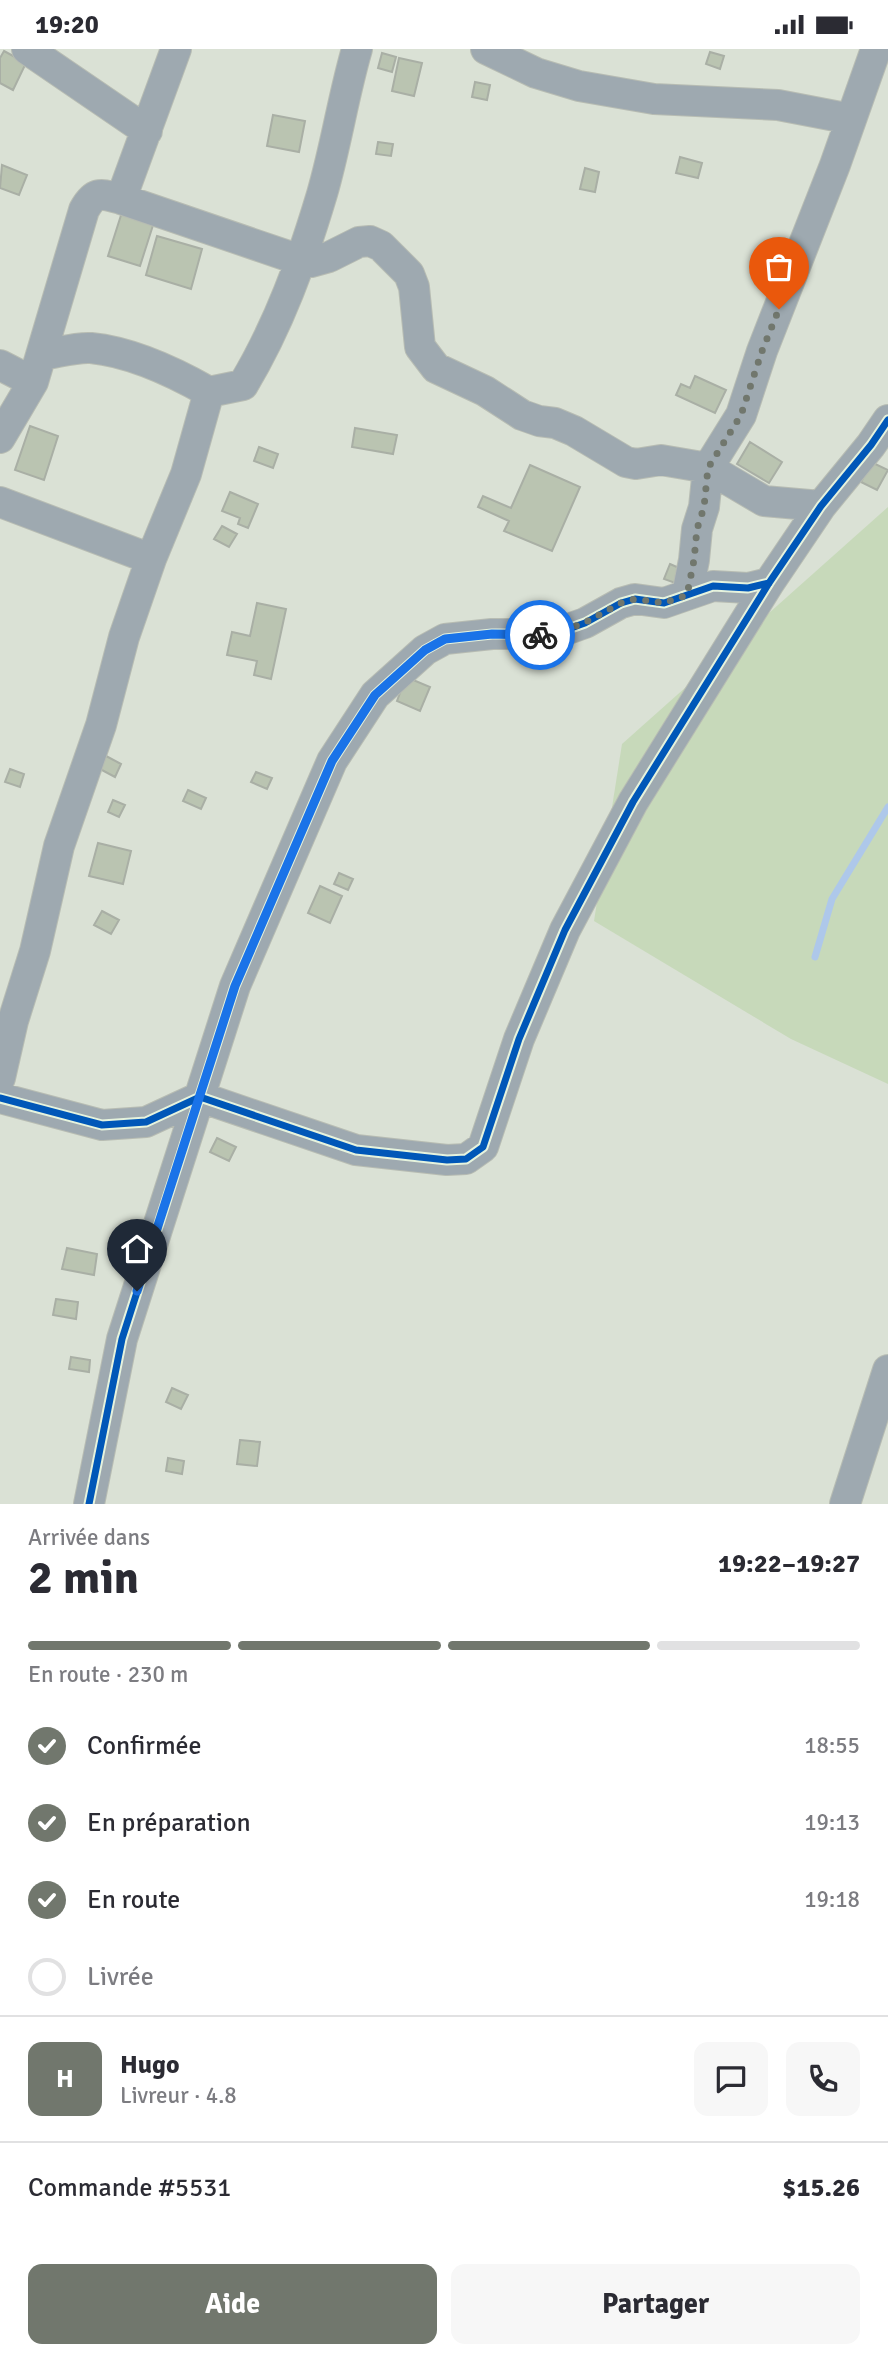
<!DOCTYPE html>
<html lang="fr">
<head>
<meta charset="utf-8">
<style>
	:root { --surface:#fff; --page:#f7f7f7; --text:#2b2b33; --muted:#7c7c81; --line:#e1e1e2; --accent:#71776d }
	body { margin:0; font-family:Signika,sans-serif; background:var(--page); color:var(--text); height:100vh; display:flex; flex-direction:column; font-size:26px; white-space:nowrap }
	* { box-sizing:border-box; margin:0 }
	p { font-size:23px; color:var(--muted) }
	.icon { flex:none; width:38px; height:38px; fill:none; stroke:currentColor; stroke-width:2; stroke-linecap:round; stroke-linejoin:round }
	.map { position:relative; height:1455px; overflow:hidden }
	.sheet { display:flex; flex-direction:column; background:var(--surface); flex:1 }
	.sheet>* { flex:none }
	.pin { position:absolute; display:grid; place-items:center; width:60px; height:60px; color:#fff; margin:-72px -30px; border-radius:50% 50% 50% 0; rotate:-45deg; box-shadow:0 0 7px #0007 }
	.pin .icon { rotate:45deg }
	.courier { position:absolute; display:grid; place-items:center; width:70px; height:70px; margin:-35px; border:5px solid #1a73e8; border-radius:50%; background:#fff; color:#222; box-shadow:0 2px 9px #0007 }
	.head em { font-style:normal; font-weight:800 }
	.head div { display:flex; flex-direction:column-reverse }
	.head { display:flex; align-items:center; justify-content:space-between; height:119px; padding:0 28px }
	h1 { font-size:46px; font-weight:800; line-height:52px }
	.bar { display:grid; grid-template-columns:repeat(4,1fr); gap:10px 7px; align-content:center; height:84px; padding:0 28px }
	.bar i { height:9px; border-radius:5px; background:var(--line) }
	.bar .active { background:var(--accent) }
	.bar p { grid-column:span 4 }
	.line { display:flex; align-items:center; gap:18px; padding:0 28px; border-top:2px solid var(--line) }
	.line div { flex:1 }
	.round { display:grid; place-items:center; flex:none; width:74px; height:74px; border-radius:14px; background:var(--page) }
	ol { padding:0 28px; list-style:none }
	li { display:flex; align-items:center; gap:21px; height:77px }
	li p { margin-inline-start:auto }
	li .icon { padding:7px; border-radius:50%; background:var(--accent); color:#fff; stroke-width:4 }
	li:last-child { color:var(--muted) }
	li i { width:38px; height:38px; border:4px solid var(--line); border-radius:50% }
	.button { display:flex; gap:14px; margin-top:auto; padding:14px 28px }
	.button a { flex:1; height:80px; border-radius:14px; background:var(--accent); color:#fff; font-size:28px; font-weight:800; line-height:80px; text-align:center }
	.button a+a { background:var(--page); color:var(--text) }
	.status { display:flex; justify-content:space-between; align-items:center; height:49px; padding:0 35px; background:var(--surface); direction:ltr }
	.status svg { height:19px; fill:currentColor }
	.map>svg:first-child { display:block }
	.green { fill:#c7d9ba }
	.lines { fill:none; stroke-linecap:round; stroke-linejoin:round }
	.stream { stroke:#aec8ea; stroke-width:7 }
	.building { fill:#bac4b1; stroke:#a9afa5; stroke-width:2 }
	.street-casing { stroke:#b7bcb3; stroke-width:32 }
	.street { stroke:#9ea9b0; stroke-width:30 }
	.cycleway-casing { stroke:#e6f3dd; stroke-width:11 }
	.cycleway { stroke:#0057b8; stroke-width:7 }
	.done { stroke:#71776d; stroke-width:7; stroke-dasharray:0 12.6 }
	.route { stroke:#1a73e8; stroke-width:9 }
</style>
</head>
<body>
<div class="status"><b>19:20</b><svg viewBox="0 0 49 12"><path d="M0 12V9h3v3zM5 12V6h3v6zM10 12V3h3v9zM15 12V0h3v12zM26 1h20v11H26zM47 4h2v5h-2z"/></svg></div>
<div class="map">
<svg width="888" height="1455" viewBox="0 0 888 1455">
	<rect width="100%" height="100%" fill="#dae1d5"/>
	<!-- green -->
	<path class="green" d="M888,458V1035L791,990L594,872L622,695Z"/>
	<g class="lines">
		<!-- stream -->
		<path class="stream" d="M815,908L832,850L888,758"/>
	</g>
	<!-- building -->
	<path class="building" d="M4,2L26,14L13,41L0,34V9Z
		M710,3L724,7L720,20L706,15Z
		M382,4L396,8L392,23L378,19Z
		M399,9L422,14L414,47L392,42Z
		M475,33L490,36L487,51L472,48Z
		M273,66L305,72L299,103L267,97Z
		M378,93L393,95L391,107L376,105Z
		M680,108L702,114L698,129L676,124Z
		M2,116L27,126L19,146L0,139Z
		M585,119L599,123L595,143L580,140Z
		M123,160L155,170L140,217L108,207Z
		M157,187L202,200L191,240L146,226Z
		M695,327L726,341L715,364L676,346L681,335L690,339Z
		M30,377L58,387L44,431L15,421Z
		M355,379L397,386L393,405L352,398Z
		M750,393L782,413L769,434L737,415Z
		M259,398L278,405L273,419L254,412Z
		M871,413L888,421L877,441L861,433Z
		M530,416L580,438L552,502L504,482L509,472L478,458L483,447L511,459Z
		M230,443L258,455L248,479L238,475L240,469L222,462Z
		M222,477L237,485L229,498L214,490Z
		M670,515L686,522L681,536L664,530Z
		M257,554L286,560L271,630L254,626L257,612L227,606L232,583L250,587Z
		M406,628L430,638L420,662L397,652Z
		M106,707L121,715L115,728L100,720Z
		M10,720L24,725L20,738L5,733Z
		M256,723L272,729L267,740L251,733Z
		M188,741L206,749L201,760L183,752Z
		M113,751L125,756L119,768L108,763Z
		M98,794L131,802L123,835L89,827Z
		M339,824L353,830L348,841L334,835Z
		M320,837L342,847L330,874L308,864Z
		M102,862L119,871L111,885L94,876Z
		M217,1089L236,1098L229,1112L210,1103Z
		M67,1199L97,1205L94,1226L62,1220Z
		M56,1250L78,1253L76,1270L53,1266Z
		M71,1308L90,1311L89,1323L69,1320Z
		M172,1339L188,1346L181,1360L166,1353Z
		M240,1391L260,1393L257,1417L237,1415Z
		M168,1409L184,1412L182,1425L166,1422Z"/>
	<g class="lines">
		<!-- street casing -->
		<g class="street-casing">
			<path id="street" d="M27,0L147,82
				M486,0L536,24L579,37L654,50L778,56L851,70
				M121,150L176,0
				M41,306C57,304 75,298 91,299C132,303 174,323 209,343
				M0,316L33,333
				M0,389L33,333L84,161C95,141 101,145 121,150L300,211L311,213L329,208L359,193L370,192L381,197L409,225L414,238L420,298L436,319L485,342L522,366L539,372L555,374L574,382L626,413L636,415L661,411L708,419L764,452L821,457
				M0,453L151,510
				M687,546L694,511L697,480L704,458L708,419L741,366L762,302L835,116L876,0
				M0,1029L13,972L35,902L59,797L101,676L124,588L151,510L186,425L209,343L243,336C279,276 302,212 322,145C336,97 343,48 357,0
				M0,1049L102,1076L146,1073L200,1048L356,1101L447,1111L466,1110L483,1098L519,990L565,881L633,753L769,534L821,457L871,396L888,371
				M89,1455L122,1290L235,937L332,712L375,646L425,601L445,590L492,585H554L585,574L621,554L635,550L664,554L713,537L748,539L769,534
				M845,1455L888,1321"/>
		</g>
		<!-- street -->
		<use href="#street" class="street"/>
		<!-- cycleway casing -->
		<g class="cycleway-casing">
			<path id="cycleway" d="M0,1049L102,1076L146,1073L200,1048L356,1101L447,1111L466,1110L483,1098L519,990L565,881L633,753L769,534L821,457L871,396L888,371
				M89,1455L122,1290L235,937L332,712L375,646L425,601L445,590L492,585H554L585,574L621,554L635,550L664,554L713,537L748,539L769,534"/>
		</g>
		<!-- cycleway -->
		<use href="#cycleway" class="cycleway"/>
	</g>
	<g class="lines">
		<!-- done -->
		<path class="done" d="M540,586L554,585L584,574L621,554L635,550L664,554L687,546L694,511L697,480L704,458L708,419L741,366L762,302L779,260"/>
		<!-- route -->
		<path class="route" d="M137,1242L235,937L332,712L375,646L425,601L445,590L492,585L540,586"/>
	</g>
</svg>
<div class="pin" style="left:779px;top:260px;background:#ea580c"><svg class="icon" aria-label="bag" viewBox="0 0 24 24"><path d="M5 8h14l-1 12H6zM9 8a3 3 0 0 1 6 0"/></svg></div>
<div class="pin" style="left:137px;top:1242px;background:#1f2937"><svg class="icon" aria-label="home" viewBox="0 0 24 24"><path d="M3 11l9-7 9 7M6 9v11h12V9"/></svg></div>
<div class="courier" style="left:540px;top:586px"><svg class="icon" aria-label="bike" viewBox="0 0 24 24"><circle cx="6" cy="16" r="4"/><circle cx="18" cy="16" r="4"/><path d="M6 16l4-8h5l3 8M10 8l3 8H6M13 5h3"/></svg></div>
</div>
<section class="sheet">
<div class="head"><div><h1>2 min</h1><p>Arrivée dans</p></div><em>19:22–19:27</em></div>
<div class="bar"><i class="active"></i><i class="active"></i><i class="active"></i><i></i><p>En route · 230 m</p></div>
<ol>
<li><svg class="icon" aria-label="check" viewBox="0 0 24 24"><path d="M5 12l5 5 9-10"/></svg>Confirmée<p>18:55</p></li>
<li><svg class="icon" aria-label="check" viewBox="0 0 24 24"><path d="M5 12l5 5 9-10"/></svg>En préparation<p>19:13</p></li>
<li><svg class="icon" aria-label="check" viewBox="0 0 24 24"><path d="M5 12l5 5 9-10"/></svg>En route<p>19:18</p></li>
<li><i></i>Livrée</li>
</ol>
<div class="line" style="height:126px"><b class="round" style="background:var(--accent);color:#fff">H</b><div><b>Hugo</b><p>Livreur · 4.8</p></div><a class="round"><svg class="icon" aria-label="chat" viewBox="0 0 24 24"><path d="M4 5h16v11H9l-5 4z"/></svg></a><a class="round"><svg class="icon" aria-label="phone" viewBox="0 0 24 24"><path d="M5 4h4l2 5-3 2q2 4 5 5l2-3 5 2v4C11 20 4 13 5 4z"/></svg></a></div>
<div class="line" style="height:91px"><div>Commande #5531</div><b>$15.26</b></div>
<div class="button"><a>Aide</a><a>Partager</a></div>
</section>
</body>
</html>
